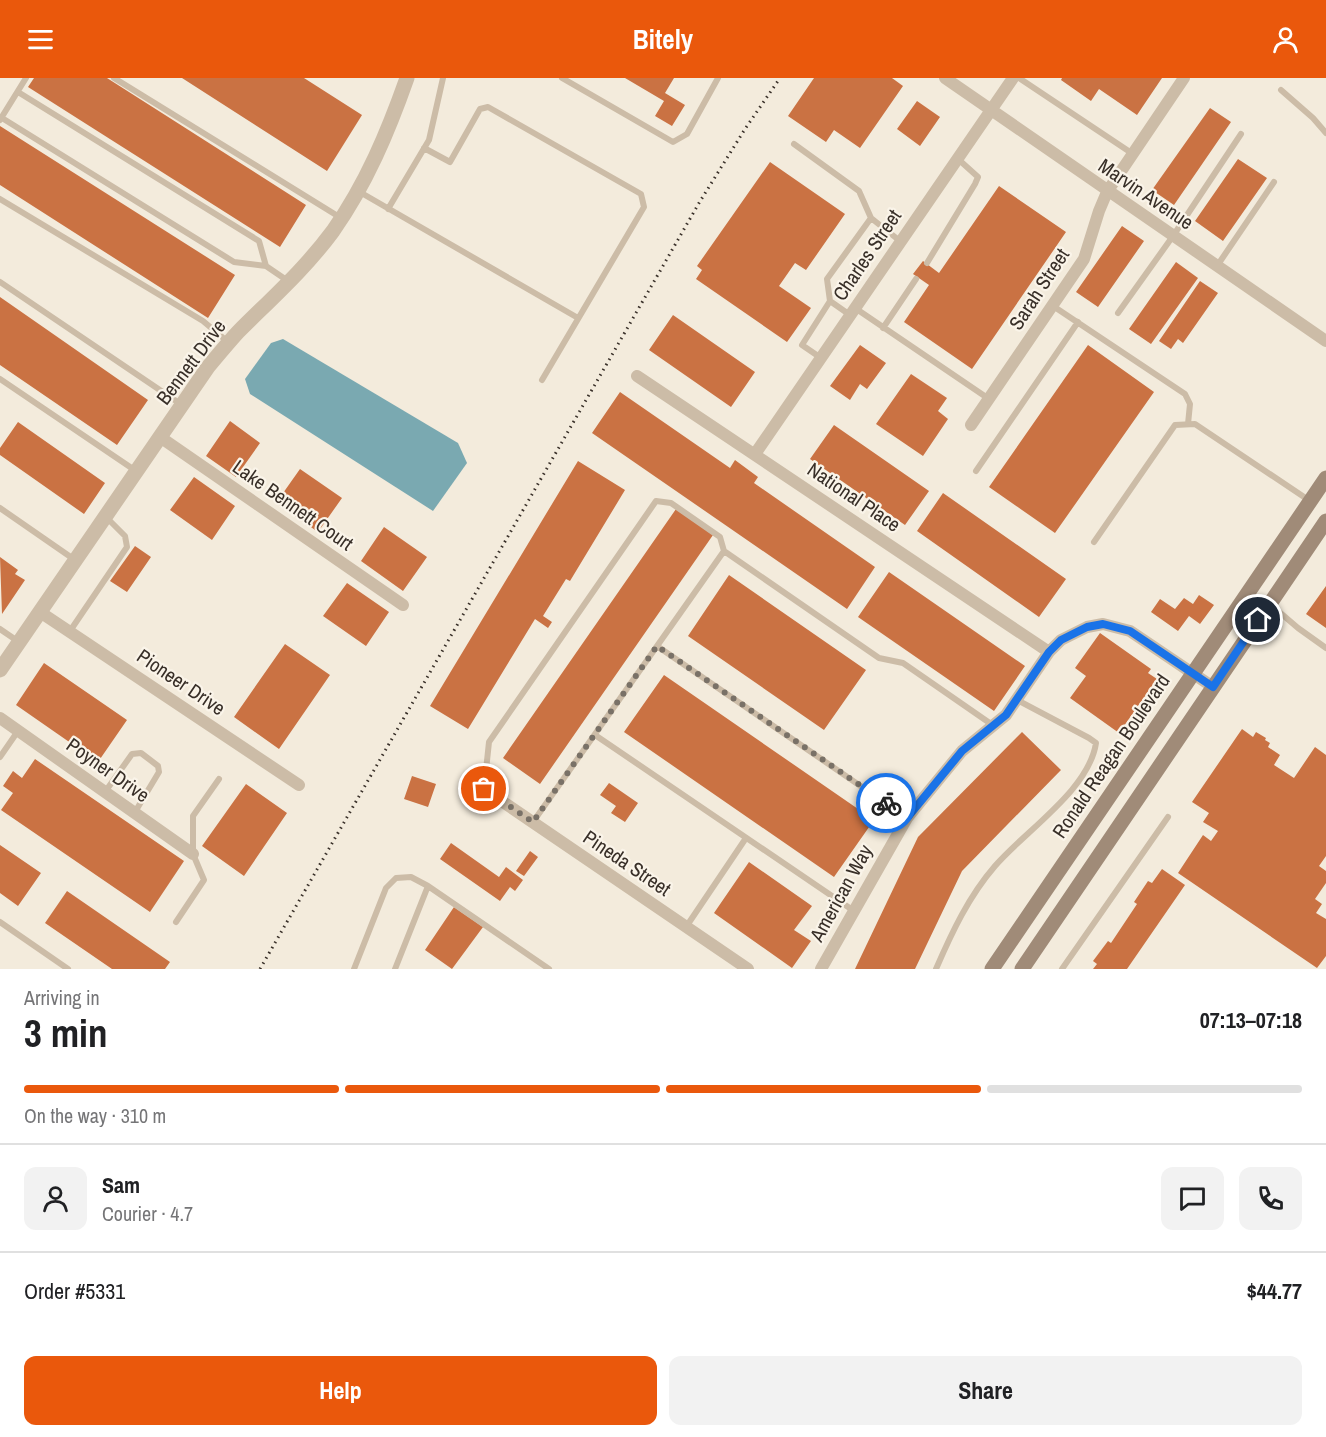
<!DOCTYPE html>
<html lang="en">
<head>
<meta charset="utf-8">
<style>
	:root { --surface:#fff; --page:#f2f2f2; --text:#202124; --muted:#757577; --line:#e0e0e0; --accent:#ea580c }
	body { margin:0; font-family:"Archivo Narrow",sans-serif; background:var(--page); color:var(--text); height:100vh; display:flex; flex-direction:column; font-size:22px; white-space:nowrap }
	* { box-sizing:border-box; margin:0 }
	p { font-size:20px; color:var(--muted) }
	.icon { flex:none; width:33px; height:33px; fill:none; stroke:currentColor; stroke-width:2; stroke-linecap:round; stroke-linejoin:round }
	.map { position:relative; height:891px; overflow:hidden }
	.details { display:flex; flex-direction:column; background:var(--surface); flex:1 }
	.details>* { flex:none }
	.pin { position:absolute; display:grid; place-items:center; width:51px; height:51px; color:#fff; margin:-26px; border:3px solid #fff; border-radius:50%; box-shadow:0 2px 6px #0007 }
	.courier { position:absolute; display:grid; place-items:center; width:60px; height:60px; margin:-30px; border:4px solid #1a73e8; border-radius:50%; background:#fff; color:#222; box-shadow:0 2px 8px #0007 }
	.summary em { font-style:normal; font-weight:700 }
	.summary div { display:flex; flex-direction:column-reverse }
	.summary { display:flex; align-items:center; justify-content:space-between; height:102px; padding:0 24px }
	h1 { font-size:39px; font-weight:700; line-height:45px }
	.bar { display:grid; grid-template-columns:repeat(4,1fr); gap:9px 6px; align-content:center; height:72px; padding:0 24px }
	.bar i { height:8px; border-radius:4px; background:var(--line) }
	.bar .current { background:var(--accent) }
	.bar p { grid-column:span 4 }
	.line { display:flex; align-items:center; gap:15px; padding:0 24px; border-top:2px solid var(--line) }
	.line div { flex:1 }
	.round { display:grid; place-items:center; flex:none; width:63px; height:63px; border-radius:12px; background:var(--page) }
	.cta { display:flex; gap:12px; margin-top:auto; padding:12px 24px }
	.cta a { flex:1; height:69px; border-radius:12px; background:var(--accent); color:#fff; font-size:24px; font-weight:700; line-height:69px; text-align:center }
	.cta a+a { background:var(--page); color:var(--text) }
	header { display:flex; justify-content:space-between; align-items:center; height:78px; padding:0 24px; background:var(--accent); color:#fff; font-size:27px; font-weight:700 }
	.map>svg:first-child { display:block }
	.water { fill:#7aa9b1 }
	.building { fill:#ca7243 }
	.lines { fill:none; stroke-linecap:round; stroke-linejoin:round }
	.service { stroke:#ccbca7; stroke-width:6 }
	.minor { stroke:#ccbca7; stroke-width:12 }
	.tertiary { stroke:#ccbca7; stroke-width:15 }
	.secondary { stroke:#a08b78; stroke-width:15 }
	.rail { stroke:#382f28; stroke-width:3; stroke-dasharray:1.5 4.5; stroke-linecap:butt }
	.done { stroke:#797167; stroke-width:6; stroke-dasharray:0 10.8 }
	.route { stroke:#1a73e8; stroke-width:8 }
	.labels { text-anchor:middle; stroke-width:4.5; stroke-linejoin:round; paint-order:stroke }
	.street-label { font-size:20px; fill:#382f28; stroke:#faf4e9 }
</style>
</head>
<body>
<header><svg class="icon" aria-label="menu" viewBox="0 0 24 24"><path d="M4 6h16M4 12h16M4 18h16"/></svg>Bitely<svg class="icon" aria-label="person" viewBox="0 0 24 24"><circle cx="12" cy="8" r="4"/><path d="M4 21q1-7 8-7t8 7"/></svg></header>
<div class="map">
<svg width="1326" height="891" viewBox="0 0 1326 891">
	<rect width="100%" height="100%" fill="#f3ebdc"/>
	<!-- water -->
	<path class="water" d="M283,261L458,365L467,385L433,433L250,316L245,301L271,265Z"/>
	<!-- building -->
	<path class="building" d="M34,0H107L306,127L280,169L28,9Z
		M182,0H304L362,37L327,93Z
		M625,0H674L665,15L685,27L672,48L655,38L664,23Z
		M814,0H892L903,8L860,70L834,52L826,64L788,38Z
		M1062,0H1162L1137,37L1099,11L1091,23L1061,2Z
		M917,23L940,39L920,68L897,51Z
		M1210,30L1231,44L1174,127L1152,112Z
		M0,48L235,197L208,240L0,107Z
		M1238,81L1267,100L1223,163L1195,143Z
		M770,84L845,136L806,192L795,185L779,208L811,230L787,264L696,201L702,192L697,188Z
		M999,108L1066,154L972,291L904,244L929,207L913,196L923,183L939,195Z
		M1122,148L1144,163L1098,229L1076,214Z
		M1176,184L1198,200L1151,266L1129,251Z
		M1200,203L1218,215L1183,265L1178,261L1171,271L1159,263Z
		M0,219L148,322L117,367L0,287Z
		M673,237L755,294L731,329L649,272Z
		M860,267L886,285L867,311L860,306L850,322L830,308Z
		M1088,267L1154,314L1055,455L989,409Z
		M911,296L947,320L938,333L948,341L923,378L876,346Z
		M620,314L730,390L735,382L758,399L754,405L875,489L847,531L592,355Z
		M230,343L260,365L236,399L206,378Z
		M18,344L105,405L84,436L0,377V370Z
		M834,347L929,413L905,447L810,381Z
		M578,383L625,412L570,503L566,501L543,538L552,544L548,550L535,541L468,651L430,628Z
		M300,391L342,420L318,454L276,425Z
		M194,399L235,428L212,462L170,432Z
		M943,415L1066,501L1039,539L917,453Z
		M676,431L713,457L540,706L503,680Z
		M384,449L427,479L403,513L361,483Z
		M135,468L151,479L127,514L110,503Z
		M0,479L18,492L15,496L25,502L2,536Z
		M889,494L1025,588L994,633L858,539Z
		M729,497L866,592L824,652L688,558Z
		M347,505L389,534L366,568L323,538Z
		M1326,508V550L1306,536Z
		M1199,517L1214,527L1200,546L1189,538L1178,553L1151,534L1160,521L1175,531L1184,520L1193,526Z
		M1100,555L1151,591L1148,595L1157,601L1119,655L1070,620L1086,598L1075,590Z
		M285,566L330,597L279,671L234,639Z
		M44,585L127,642L98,684L16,627Z
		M664,597L874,742L834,799L624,654Z
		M1242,651L1253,659L1256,654L1266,660L1265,662L1270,665L1268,669L1280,677L1274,687L1294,700L1315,669L1326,677V778L1319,788L1326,793V805L1315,821L1322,826L1316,835L1326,841V878L1317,890L1178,795L1203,757L1211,763L1218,753L1203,744L1209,735L1192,724Z
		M1022,654L1061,692L962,793L915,891H855L918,759Z
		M35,681L184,783L150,834L1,732L13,715L3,708L13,693L22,700Z
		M412,698L436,706L428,729L404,721Z
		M609,705L638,725L625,744L611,735L616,728L600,717Z
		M246,706L287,735L244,798L202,768Z
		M451,765L499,799L506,789L523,802L515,813L510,809L500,823L440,781Z
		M0,767L41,795L18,828L0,815Z
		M530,773L538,779L524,798L516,793Z
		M749,784L812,828L794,852L811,863L792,890L714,835Z
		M1162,791L1185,807L1127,891H1093L1097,886L1093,883L1108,863L1111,865L1137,826L1134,824L1148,803L1152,805Z
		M67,813L170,884L165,891H112L45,845Z
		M454,829L483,849L452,891L425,872Z"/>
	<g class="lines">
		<!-- service -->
		<path class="service" d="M114,0L341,140
			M562,0L673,64L687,56L718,0
			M1019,0L1133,76
			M1281,12L1313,40L1326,55
			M2,40L234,184L266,188L259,163L18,14
			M0,42L26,0
			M794,66L859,113L871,140L900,163
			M424,70L450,84L480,31L488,29L641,116L644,129L542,302
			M358,113L578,240
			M0,121L203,243L228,264
			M388,131L429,62L443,0
			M927,185L975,106L978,99L958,81
			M266,188L288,203
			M1217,188L1274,104
			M0,204L182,327
			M830,223L850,237
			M1053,228L1185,316L1190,326L1188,346
			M855,230L989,321
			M1118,235L1173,158L1241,56
			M883,250L916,201
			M821,280L802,267L830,223L827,201L871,140
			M0,301L136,393
			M976,393L1078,244
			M0,430L75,482
			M1094,464L1175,347L1195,346L1310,423
			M724,473L879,580L903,585L994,648
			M1270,526L1298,550L1326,570
			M0,551L19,564
			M70,553L127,469L125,458L106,439
			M657,568L907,740
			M595,657L854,833
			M0,679L18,653
			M484,711L489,664L656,423L671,425L720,459L724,473L533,744
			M105,714L132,676L141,675L158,688L159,694L135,734
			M428,808L549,891
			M0,844L68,891
			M176,844L204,802L193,776V738L219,701
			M686,849L746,760
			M354,891L386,810L396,800L411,799L428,808L395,891
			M936,891C952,854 969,818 995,788C1025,753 1089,712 1096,665L1089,660L1017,622
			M1062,891L1168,739"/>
		<!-- minor -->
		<path class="minor" d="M945,0L1326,263
			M637,298L1049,574
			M971,347L1084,181L1099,133L1107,114L1184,0
			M160,359L403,527
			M755,376L1013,0
			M40,534L299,707
			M0,640L193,776
			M484,711L748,891
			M821,891L907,740L962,673L1006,637L1049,574L1061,562L1087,549L1103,546L1130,553L1213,609"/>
		<!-- tertiary -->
		<path class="tertiary" d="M0,592L208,289C218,277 228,265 238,254C271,221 305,191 333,153C366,106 388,54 407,0"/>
		<!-- secondary -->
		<path class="secondary" d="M992,891L1326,400
			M1022,891L1326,443"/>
		<!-- rail -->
		<path class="rail" d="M260,891L699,125L745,51L780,0"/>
	</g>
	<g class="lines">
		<!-- done -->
		<path class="done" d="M484,711L533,744L657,568L886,725"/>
		<!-- route -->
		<path class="route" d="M886,725L907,740L962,673L1006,637L1049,574L1061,562L1087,549L1103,546L1130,553L1213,609L1258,542"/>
	</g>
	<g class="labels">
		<!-- street labels -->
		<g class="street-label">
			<text transform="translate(1146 116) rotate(34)" y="7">Marvin Avenue</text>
			<text transform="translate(867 177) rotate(-56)" y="7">Charles Street</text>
			<text transform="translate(1039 211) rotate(-57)" y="7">Sarah Street</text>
			<text transform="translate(191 284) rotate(-53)" y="7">Bennett Drive</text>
			<text transform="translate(854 419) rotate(34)" y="7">National Place</text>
			<text transform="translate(293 427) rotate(35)" y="7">Lake Bennett Court</text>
			<text transform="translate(181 604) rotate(34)" y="7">Pioneer Drive</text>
			<text transform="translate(1111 678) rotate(-56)" y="7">Ronald Reagan Boulevard</text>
			<text transform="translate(108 692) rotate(35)" y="7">Poyner Drive</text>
			<text transform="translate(627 785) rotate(34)" y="7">Pineda Street</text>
			<text transform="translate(841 815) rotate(-61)" y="7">American Way</text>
		</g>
	</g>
</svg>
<div class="pin" style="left:484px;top:711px;background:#ea580c"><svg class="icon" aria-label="bag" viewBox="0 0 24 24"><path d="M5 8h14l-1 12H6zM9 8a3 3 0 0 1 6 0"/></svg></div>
<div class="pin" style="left:1258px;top:542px;background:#1f2937"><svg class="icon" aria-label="home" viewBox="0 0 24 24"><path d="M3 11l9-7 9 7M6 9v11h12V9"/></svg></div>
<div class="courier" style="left:886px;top:725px"><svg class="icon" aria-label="bike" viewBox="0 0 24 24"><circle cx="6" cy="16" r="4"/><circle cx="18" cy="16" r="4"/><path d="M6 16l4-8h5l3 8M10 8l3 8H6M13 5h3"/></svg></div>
</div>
<section class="details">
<div class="summary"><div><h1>3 min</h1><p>Arriving in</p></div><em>07:13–07:18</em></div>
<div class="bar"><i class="current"></i><i class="current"></i><i class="current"></i><i></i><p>On the way · 310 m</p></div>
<div class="line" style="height:108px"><a class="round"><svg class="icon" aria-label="person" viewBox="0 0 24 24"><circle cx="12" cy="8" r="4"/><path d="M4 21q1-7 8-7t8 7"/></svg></a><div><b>Sam</b><p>Courier · 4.7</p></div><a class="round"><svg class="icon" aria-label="chat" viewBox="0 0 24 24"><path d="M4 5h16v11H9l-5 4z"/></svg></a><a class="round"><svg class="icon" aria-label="phone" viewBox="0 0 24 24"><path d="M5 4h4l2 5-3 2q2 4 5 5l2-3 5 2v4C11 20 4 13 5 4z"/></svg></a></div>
<div class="line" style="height:78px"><div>Order #5331</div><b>$44.77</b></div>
<div class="cta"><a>Help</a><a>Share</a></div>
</section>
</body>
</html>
